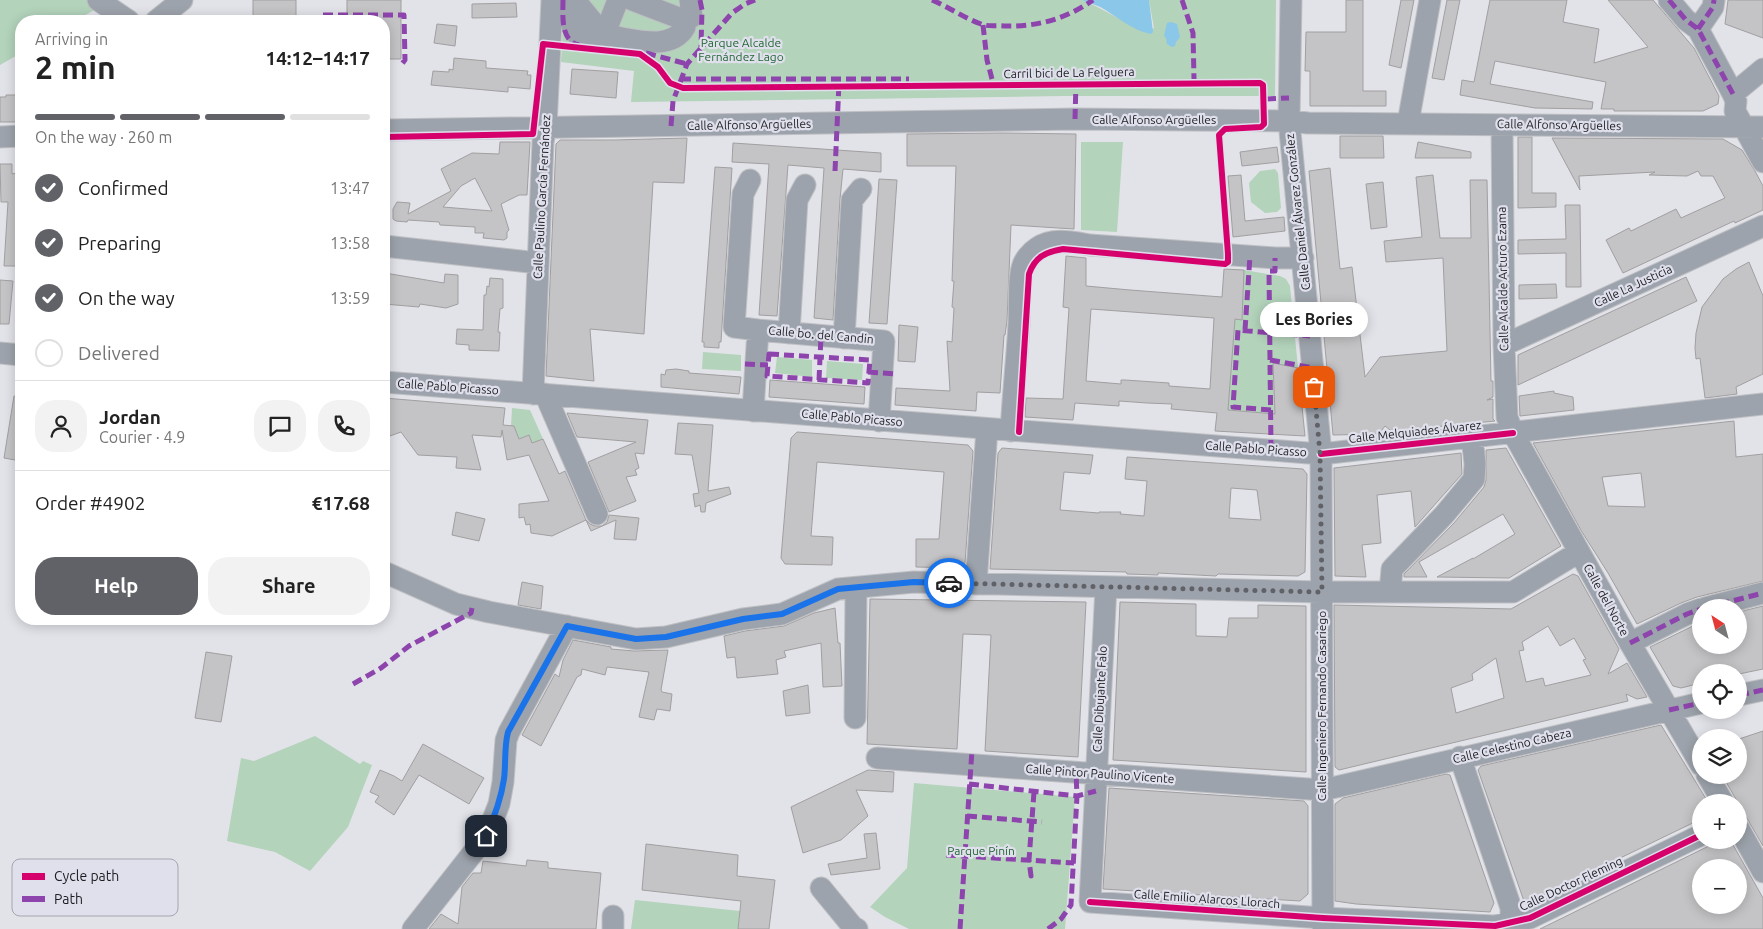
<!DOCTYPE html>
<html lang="en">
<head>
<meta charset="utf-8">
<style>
	:root { --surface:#fff; --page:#f2f2f2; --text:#222; --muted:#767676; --line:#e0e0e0; --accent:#616267 }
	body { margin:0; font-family:Ubuntu,sans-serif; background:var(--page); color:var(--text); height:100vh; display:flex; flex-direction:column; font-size:19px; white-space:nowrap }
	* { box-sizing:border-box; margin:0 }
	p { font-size:16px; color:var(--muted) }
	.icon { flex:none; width:28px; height:28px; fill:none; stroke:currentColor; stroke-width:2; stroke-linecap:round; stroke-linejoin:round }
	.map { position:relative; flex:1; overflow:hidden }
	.panel { position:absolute; left:15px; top:15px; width:375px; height:610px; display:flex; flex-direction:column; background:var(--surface); border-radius:20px; box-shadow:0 2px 12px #0003 }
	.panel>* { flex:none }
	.needle { width:32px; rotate:324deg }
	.controls { position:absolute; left:1692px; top:599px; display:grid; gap:10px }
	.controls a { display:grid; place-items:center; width:55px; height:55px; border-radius:50%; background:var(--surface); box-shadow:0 2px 12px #0003; font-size:25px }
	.pin { position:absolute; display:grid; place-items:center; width:42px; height:42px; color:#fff; margin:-21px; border-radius:10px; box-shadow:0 2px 8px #0006 }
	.courier { position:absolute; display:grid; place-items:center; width:50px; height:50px; margin:-25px; border:4px solid #1a73e8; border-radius:50%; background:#fff; color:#222; box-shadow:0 1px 6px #0007 }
	.bubble { position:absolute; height:35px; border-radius:18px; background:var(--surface); box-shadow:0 2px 12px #0003; font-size:16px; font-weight:700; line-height:35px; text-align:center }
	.overview em { font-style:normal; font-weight:700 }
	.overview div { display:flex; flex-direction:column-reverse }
	.overview { display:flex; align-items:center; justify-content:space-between; height:85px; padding:0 20px }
	h1 { font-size:32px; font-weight:700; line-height:38px }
	.bar { display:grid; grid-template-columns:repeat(4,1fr); gap:8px 5px; align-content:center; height:60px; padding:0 20px }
	.bar i { height:6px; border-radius:4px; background:var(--line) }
	.bar .active { background:var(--accent) }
	.bar p { grid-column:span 4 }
	.line { display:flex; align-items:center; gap:12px; padding:0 20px; border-top:1px solid var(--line) }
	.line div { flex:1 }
	.round { display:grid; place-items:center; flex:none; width:52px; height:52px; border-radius:20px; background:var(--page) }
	ol { padding:0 20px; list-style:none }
	li { display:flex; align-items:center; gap:15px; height:55px }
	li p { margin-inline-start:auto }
	li .icon { padding:5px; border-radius:50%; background:var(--accent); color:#fff; stroke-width:4 }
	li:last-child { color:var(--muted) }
	li i { width:28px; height:28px; border:2px solid var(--line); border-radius:50% }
	.button { display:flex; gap:10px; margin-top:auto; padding:10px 20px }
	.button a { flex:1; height:58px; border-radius:20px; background:var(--accent); color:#fff; font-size:20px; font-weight:700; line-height:58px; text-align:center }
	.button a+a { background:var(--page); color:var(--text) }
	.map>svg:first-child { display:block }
	.green { fill:#b3d3bb }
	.water { fill:#8ac7e8 }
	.building { fill:#c4c3c5; stroke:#a19fa0; fill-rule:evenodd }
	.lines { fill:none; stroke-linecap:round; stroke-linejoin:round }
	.minor-casing { stroke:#bfc0c4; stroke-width:23 }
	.minor { stroke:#9da3ac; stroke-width:21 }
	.quiet { stroke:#8e44ad; stroke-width:5; stroke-dasharray:10 5; stroke-linecap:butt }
	.cycleway-casing { stroke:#dfe0ec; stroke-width:9 }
	.cycleway { stroke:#d6006c; stroke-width:6 }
	.done { stroke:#616267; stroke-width:5; stroke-dasharray:0 9 }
	.route { stroke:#1a73e8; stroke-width:6 }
	.labels { text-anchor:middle; stroke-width:4.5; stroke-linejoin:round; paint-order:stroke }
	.park-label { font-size:12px; fill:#236834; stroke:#dfe0ec }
	.street-label { font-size:12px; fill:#1c1d21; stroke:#dfe0ec }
	.key { fill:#dfe0ec; stroke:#a4a6af; stroke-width:1 }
	.key-label { font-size:14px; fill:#1c1d21 }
</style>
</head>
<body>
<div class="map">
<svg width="1763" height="929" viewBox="0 0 1763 929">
	<rect width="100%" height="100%" fill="#e2e3e9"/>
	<!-- green -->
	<path class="green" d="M0,0H91L96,9L75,21H21V53L0,65Z
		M564,0H1082C1102,8 1123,22 1145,32L1154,28L1149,0H1276L1275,96H1065L631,102L634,71L561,62Z
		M1081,142H1123L1117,232L1081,230Z
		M1275,169L1278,173L1281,208L1277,212L1265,213L1251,202L1249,183L1260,171Z
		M1244,270L1280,276L1286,279L1290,286L1298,368L1273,364L1275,414L1228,410L1235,319L1242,320Z
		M703,352L741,355V371L702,369Z
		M777,357L812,360V377L775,373Z
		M827,361L863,364L862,380L826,378Z
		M512,408L530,410L543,439L532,443L528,435L519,439L514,427L511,426Z
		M315,736L360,764L363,761L372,765L348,827L310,871L275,852L227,841L241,758L254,761Z
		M914,783L1075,797L1065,929H909L885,917L870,907L907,868Z
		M635,900L740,911L738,929H631Z"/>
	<!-- water -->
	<path class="water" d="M1082,0H1149L1153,32L1151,34C1135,31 1121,20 1107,11C1100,6 1089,3 1082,0Z
		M1171,22L1177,24L1180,37L1176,42L1175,46L1172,47L1167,44L1166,38L1164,36L1167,23Z"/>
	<!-- building -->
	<path class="building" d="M253,0H296V21H253Z
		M347,0H401V59H384V21H347Z
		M1346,0H1363V91H1386V106H1310V71H1305L1306,32H1346Z
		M1401,0H1414L1401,68L1389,65Z
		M1447,0H1460L1444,80L1432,78Z
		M1490,0H1567L1563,22L1599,29L1594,63L1648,47L1608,0H1653L1694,48L1719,96L1718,104L1703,111H1614V109H1601L1606,82L1495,61L1490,84L1593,102L1592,109L1535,108L1460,95L1462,80L1474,82Z
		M1728,0H1763V38L1725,24Z
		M516,3L517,17L472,18V4Z
		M437,24L457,26L455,46L434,43Z
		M454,58L486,61V68L528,71L527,75H531L530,89L508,87V92L431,85L433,71L449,72V69L453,70Z
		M572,69L618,72L616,98L570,94Z
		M6,95H21V122H0V97H6Z
		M1003,133L1076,134L1074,229L1011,225L1007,321L1005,335H1004L1000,393L977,392L976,411L895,405L896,388L950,391L947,341L952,342L954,308L952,307L954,281H952L956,166H907V134Z
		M1340,136H1383L1384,158H1340Z
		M1518,137H1532V193H1556V207L1518,208Z
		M687,138L684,183L653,182L644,334L590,329L594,381L546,376L556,144L560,140H615Z
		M1552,138L1723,139L1742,150L1755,171L1763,186V210L1735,223L1734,221L1623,273L1606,240L1629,228L1631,231L1676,209L1681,218L1725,198L1713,176H1701L1698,171L1687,176L1649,175L1655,172L1579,176L1580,190Z
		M500,142H530L527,195H519L501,204L509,230L507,232V238L504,240L483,238L484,233H475V227L440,225L439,222L408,220L407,222L396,221L393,219V209L397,202L410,203L408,214L451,191L441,169L472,153L499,154ZM475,178L492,211L443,207L461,186Z
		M1418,142L1471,152V158H1415Z
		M733,143L881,153V172L843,169L840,199L833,320L814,318L824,168L788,165L777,316L759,315L769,164L732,162Z
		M1277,147L1279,162L1242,166L1240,152Z
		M0,164H12V174L17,173L18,179L19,218H21V264L16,263V266H4L8,202H1Z
		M715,167L732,168L721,342H719V348L704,347V342H702Z
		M1330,168L1340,269L1352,267L1365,377L1380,357L1447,351L1443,258L1386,262L1384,241L1422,237L1416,177L1433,175L1440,238H1471L1470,180H1487L1491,381H1493V397L1487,400L1493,399V419L1495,421L1404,430H1390L1385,426L1379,434L1333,435L1309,171Z
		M1241,175L1245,221L1284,217L1285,231L1233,237L1228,176Z
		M879,179L897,180L887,324L869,323Z
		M1383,182L1387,227L1371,229L1366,184Z
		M1565,205H1580L1581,287H1566V253L1518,254V240L1566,239Z
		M1066,256L1086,258V286L1130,290L1222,297L1224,269L1244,270L1242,320L1235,319L1228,410L1275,414L1273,363L1298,368L1305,436L1215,431L1217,413L1171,409L1172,404L1147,403L1119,401V406L1075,403L1073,420L1025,417L1026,398L1063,399L1069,308L1063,307ZM1091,309L1214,318L1210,389L1169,386V383L1125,380H1121V384L1086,381Z
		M1749,262L1763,296V374L1736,387L1737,394L1705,398L1700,358L1696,359L1695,348L1696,333L1702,307L1723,279L1736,269Z
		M385,273L444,283L445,274L458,275V304L446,308L420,304L419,307L384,304Z
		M1686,277L1697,301L1518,385V355Z
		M490,278L503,279V308L500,309L498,332H500L499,351L469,350V345L456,344L457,329L483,330L484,295H486L487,286L489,287Z
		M0,280L13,281L9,324H0Z
		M1556,284L1557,298L1519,299V285Z
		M899,325L918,327L915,362L898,361Z
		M676,369L689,371V373L741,377L739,394L661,387V374L665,375L666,370Z
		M770,380L865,387L864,404L769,397Z
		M1554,391V393L1573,397L1574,410L1520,416L1519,396Z
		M14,396L21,397V461L4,458Z
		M384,398L505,408L503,425L514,426L519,439L529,435L532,443L543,439L559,474L565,471L586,520L552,536L531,533L530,524L526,525L524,517L519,518V504L549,501L529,455L507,460L502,430L501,437L472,435L481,470L456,468L457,457L418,455L401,432L390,436L384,422Z
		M567,413L648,420L644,454L635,453L639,468L635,470L637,475L626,477L636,501L609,512L588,462L636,442L577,437Z
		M1734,421L1736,457L1763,454V581L1697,597L1681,603L1637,624L1608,573L1582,532L1533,443ZM1641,473L1645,507L1608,506L1602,477Z
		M678,423L713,425L708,491L729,487L731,494L706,503L705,512H701L700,505L695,507L693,494L699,493L692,455L675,454Z
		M797,432L968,445L973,451L965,563L960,568L916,567V539H939L944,472L817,462L811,536L833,537L832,565L785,564L781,558L791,438Z
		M1002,448L1093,455L1090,474L1064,472L1060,510L1099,513V512H1121L1120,514L1144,516L1147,481L1125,479L1127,457L1303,469L1307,474L1305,572L1298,576L1218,574L1216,576L1158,573V575L1127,574L1126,572L990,569L998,453ZM1231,488L1257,490L1261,520L1229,518Z
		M1506,448L1561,546L1509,578L1437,577L1473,558V559L1515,534L1503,514L1419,562L1427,577H1404V574L1454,523L1484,487L1486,480V450Z
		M1461,453L1462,474L1415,527L1411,491L1377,495L1381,543L1362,545L1366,577L1335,576L1334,468Z
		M456,512L485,519L479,541L452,535Z
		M609,515L639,518L636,540L614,539L616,520L591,531L586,520L590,524L595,526H602L607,522Z
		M1573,574L1578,576L1619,649L1608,674L1627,663L1647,697L1637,699L1626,694L1628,701L1339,770L1335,767L1334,605L1511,609ZM1548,626L1560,646L1574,638L1586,659L1583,660L1591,675L1545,686L1543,678L1526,682L1519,651L1524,650L1522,642ZM1496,658L1504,698L1456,713L1451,688L1473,680L1472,674Z
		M522,582L543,586L541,609L518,605Z
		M870,599L1086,602L1078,757L985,751L991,635L963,634L957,749L867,744Z
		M1120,602L1196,604V636L1227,637L1229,618H1258V605L1306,606V772L1113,760Z
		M1763,606V669L1739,674V672H1701V683L1681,688L1673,686L1650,647L1701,622V645H1739V612Z
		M835,608L838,643H840L842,686L823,687L821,643L784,651L786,657L776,660L778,674L737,678L735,657L727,658L724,636L745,631L784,626L814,613Z
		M573,640L611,647V649L634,651L668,650L661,690L662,692L672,694L670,711L657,709L654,720L639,717L649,672L607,667L605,675L582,669L581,675L577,677L541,746L522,735L555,674L559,677L563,660Z
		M206,652L232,656L221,722L195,718Z
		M808,685L810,713L786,716L783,691Z
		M1661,725L1708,802H1701V819L1525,904L1478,770L1481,766Z
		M1763,731V846L1722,775H1739V739Z
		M423,744L484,778L469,804L419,775L394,815L375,802L379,796L370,792L380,770L394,776L402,781Z
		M868,770L894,772L893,792L856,790L868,816L841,840L803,853L791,807Z
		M1446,774L1450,775L1494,903L1490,912L1356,904L1335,901V804L1343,798Z
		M1109,788L1304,801L1308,806V894L1300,901L1103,889Z
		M876,833L880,869L831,875L828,864L867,858L864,834Z
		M1721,840H1729L1732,843L1763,898V929H1540ZM1701,868H1739V905H1709L1701,907Z
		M646,844L738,855L737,876L775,880L769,929H738L741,901L642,890Z
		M527,860L548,862V868L601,873L596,929H429L441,914L458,924L462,887L473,873H481L483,861L526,866Z"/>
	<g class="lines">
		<!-- minor casing -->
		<g class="minor-casing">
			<path id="minor" d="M98,0L129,21
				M569,0L572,26L576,33L603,38L610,36
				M575,0L597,27L605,33
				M618,0L605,33L610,36C633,39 671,52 685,27
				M632,0L679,18
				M690,0L692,17
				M1291,0L1289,121L1321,454L1323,929
				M1669,0L1686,20L1698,29L1733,94L1736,101L1735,111L1763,162
				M156,21L182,0
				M1698,29L1713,7L1714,0
				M1733,94L1763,69
				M1408,123L1430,0
				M1502,125L1504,345L1507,417L1513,433L1630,643L1701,765
				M384,130L1075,119L1289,121L1308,123L1763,127
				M0,137L21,136
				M750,180L743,194L734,327L758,330
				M384,246L538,263
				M789,333L797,200L805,185
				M844,338L852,200L861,189
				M1504,345L1763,226
				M0,353L21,355
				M384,382L1321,454L1763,404
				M533,394L543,142L546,127L552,0
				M545,394L597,514
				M753,411L758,330L884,341L879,421
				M1011,431C1013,395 1017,359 1019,323C1020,308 1018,278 1023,265C1025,259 1031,252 1037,248C1052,237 1073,242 1090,245L1275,258H1303
				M384,572L456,604L489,612L636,639L666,637L743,619L782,614L838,589L914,582L1321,592H1513L1579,552
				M976,584L987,429
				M1106,587L1090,902L1323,918L1495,926L1530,918L1701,835
				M1390,592L1392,569L1444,515L1474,479L1475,464L1472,437
				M1705,608L1763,593
				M1630,643L1687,614L1701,609
				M1739,695L1763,690
				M855,718L856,588
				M1460,757L1511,908V929
				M877,758L1323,790L1701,703
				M1707,775L1723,802
				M1739,829L1763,872
				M821,888L853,927L857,929
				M413,929L487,835L499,804L503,782L506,740L509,732L567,626
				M613,929V916"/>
		</g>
		<!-- minor -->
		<use href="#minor" class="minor"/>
		<!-- quiet -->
		<path class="quiet" d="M563,0C563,15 560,41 579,45
			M700,0L702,10L701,47
			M932,0C949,7 964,18 981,24C988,27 997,25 1004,26C1037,27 1066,19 1093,0
			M1182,0L1193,33L1194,79
			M1669,0L1686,20L1698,29L1733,94
			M323,15H404L405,60L401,65
			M983,25L987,60L992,79
			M1698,29L1713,7L1714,0
			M646,53L687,64
			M681,79H909
			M1266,99L1289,98
			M1075,119L1076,82
			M671,126L673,101L687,64L732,13L745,4L755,0
			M835,171L839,83
			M1245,330L1250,256
			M769,354L870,360L868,383L767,376Z
			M1270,360L1313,368
			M745,364L768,365
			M868,372L897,374
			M819,380L821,336
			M1271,410L1233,407L1238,330L1310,336
			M1271,450L1269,271H1275V258
			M1705,608L1763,593
			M1630,643L1687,614L1701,609
			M353,684L381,668L409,646L471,613L472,608
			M1739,695L1763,690
			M1669,710L1701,703
			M969,784L1077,796L1096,791
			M967,816L1042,822
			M946,855L1074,863
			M1031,875V876L1029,860L1034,792
			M960,929L972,750
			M1048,929L1061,919L1071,905L1077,796L1076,772"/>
		<!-- cycleway casing -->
		<g class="cycleway-casing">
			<path id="cycleway" d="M384,137L533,134L543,44L640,54L658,67L670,83L683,88L1260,83L1263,85L1264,124L1261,127L1225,129L1219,135L1228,254V262L1225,264L1063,249C1045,252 1035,257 1029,274L1019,432
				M1321,454L1513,433
				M1090,902L1323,918L1495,926L1530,918L1701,835"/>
		</g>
		<!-- cycleway -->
		<use href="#cycleway" class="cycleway"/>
	</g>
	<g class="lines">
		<!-- done -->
		<path class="done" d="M949,583L1322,592L1320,454L1314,387"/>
		<!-- route -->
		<path class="route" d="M486,836C494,818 501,799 504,779C506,764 504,747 508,732L567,626L636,639L666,637L743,619L782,614L838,589L914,582L949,583"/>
	</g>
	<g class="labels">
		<!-- park labels -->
		<g class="park-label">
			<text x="741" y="47">Parque Alcalde<tspan x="741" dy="14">Fernández Lago</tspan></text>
			<text x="981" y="855">Parque Pinín</text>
		</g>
		<!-- street labels -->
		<g class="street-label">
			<text transform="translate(1069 73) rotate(-1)" y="4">Carril bici de La Felguera</text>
			<text x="1154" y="124">Calle Alfonso Argüelles</text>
			<text transform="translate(749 125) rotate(-1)" y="4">Calle Alfonso Argüelles</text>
			<text transform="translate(1559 125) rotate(1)" y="4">Calle Alfonso Argüelles</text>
			<text transform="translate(542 197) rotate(-87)" y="4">Calle Paulino García Fernández</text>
			<text transform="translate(1298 212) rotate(-96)" y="4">Calle Daniel Álvarez González</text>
			<text transform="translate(1503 279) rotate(-91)" y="4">Calle Alcalde Arturo Ezama</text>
			<text transform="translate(1633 286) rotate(-25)" y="4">Calle La Justicia</text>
			<text transform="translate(821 335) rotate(5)" y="4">Calle bo. del Candin</text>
			<text transform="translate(448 387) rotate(4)" y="4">Calle Pablo Picasso</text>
			<text transform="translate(852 418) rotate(5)" y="4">Calle Pablo Picasso</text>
			<text transform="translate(1415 432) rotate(-6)" y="4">Calle Melquiades Álvarez</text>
			<text transform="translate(1256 449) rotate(4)" y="4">Calle Pablo Picasso</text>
			<text transform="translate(1606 600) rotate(61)" y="4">Calle del Norte</text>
			<text transform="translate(1100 699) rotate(-87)" y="4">Calle Dibujante Falo</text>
			<text transform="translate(1322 706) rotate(-90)" y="4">Calle Ingeniero Fernando Casariego</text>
			<text transform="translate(1512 746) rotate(-13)" y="4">Calle Celestino Cabeza</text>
			<text transform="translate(1100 774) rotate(4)" y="4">Calle Pintor Paulino Vicente</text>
			<text transform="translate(1571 884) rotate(-25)" y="4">Calle Doctor Fleming</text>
			<text transform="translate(1207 899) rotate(4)" y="4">Calle Emilio Alarcos Llorach</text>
		</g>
	</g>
	<!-- legend -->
	<rect x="12" y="859" width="166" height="57" rx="8" class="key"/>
	<rect x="22" y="873" width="23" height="7" fill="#d6006c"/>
	<rect x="22" y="896" width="23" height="6" fill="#8e44ad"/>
	<g class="key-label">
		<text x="54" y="881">Cycle path</text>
		<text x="54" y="904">Path</text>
	</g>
</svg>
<div class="controls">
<a><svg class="needle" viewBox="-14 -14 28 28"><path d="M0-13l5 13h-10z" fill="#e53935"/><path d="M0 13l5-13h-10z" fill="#767676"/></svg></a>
<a><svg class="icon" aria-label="locate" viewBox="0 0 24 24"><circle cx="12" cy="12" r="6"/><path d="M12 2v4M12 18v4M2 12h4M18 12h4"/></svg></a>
<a><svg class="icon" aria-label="layers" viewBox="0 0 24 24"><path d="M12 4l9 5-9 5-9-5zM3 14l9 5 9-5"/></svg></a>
<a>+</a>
<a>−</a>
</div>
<div class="pin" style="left:1314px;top:387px;background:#ea580c"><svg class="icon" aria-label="bag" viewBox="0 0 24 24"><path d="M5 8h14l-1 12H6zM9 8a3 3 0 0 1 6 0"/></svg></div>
<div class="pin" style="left:486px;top:836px;background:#1f2937"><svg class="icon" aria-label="home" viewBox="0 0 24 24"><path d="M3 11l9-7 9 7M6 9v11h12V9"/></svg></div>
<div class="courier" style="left:949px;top:583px"><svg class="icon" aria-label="car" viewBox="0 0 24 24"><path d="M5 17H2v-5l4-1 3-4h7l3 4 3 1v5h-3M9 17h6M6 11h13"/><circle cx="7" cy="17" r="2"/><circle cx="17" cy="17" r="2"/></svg></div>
<div class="bubble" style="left:1260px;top:302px;width:108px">Les Bories</div>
<section class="panel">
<div class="overview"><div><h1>2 min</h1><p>Arriving in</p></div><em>14:12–14:17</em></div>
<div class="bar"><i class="active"></i><i class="active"></i><i class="active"></i><i></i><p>On the way · 260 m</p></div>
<ol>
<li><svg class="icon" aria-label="check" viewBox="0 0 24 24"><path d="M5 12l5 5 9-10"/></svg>Confirmed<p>13:47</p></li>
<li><svg class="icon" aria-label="check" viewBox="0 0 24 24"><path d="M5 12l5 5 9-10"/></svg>Preparing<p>13:58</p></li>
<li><svg class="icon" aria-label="check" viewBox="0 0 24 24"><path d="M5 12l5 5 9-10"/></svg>On the way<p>13:59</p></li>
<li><i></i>Delivered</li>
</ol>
<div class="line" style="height:90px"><a class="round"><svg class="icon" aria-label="person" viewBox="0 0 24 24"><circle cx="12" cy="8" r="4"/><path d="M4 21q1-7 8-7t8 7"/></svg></a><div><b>Jordan</b><p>Courier · 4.9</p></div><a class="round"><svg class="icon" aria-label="chat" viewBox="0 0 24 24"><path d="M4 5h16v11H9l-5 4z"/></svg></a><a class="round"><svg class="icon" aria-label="phone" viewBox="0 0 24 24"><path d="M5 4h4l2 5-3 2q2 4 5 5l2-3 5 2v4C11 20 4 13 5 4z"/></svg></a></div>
<div class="line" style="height:65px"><div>Order #4902</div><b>€17.68</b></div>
<div class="button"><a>Help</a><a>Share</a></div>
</section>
</div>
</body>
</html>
